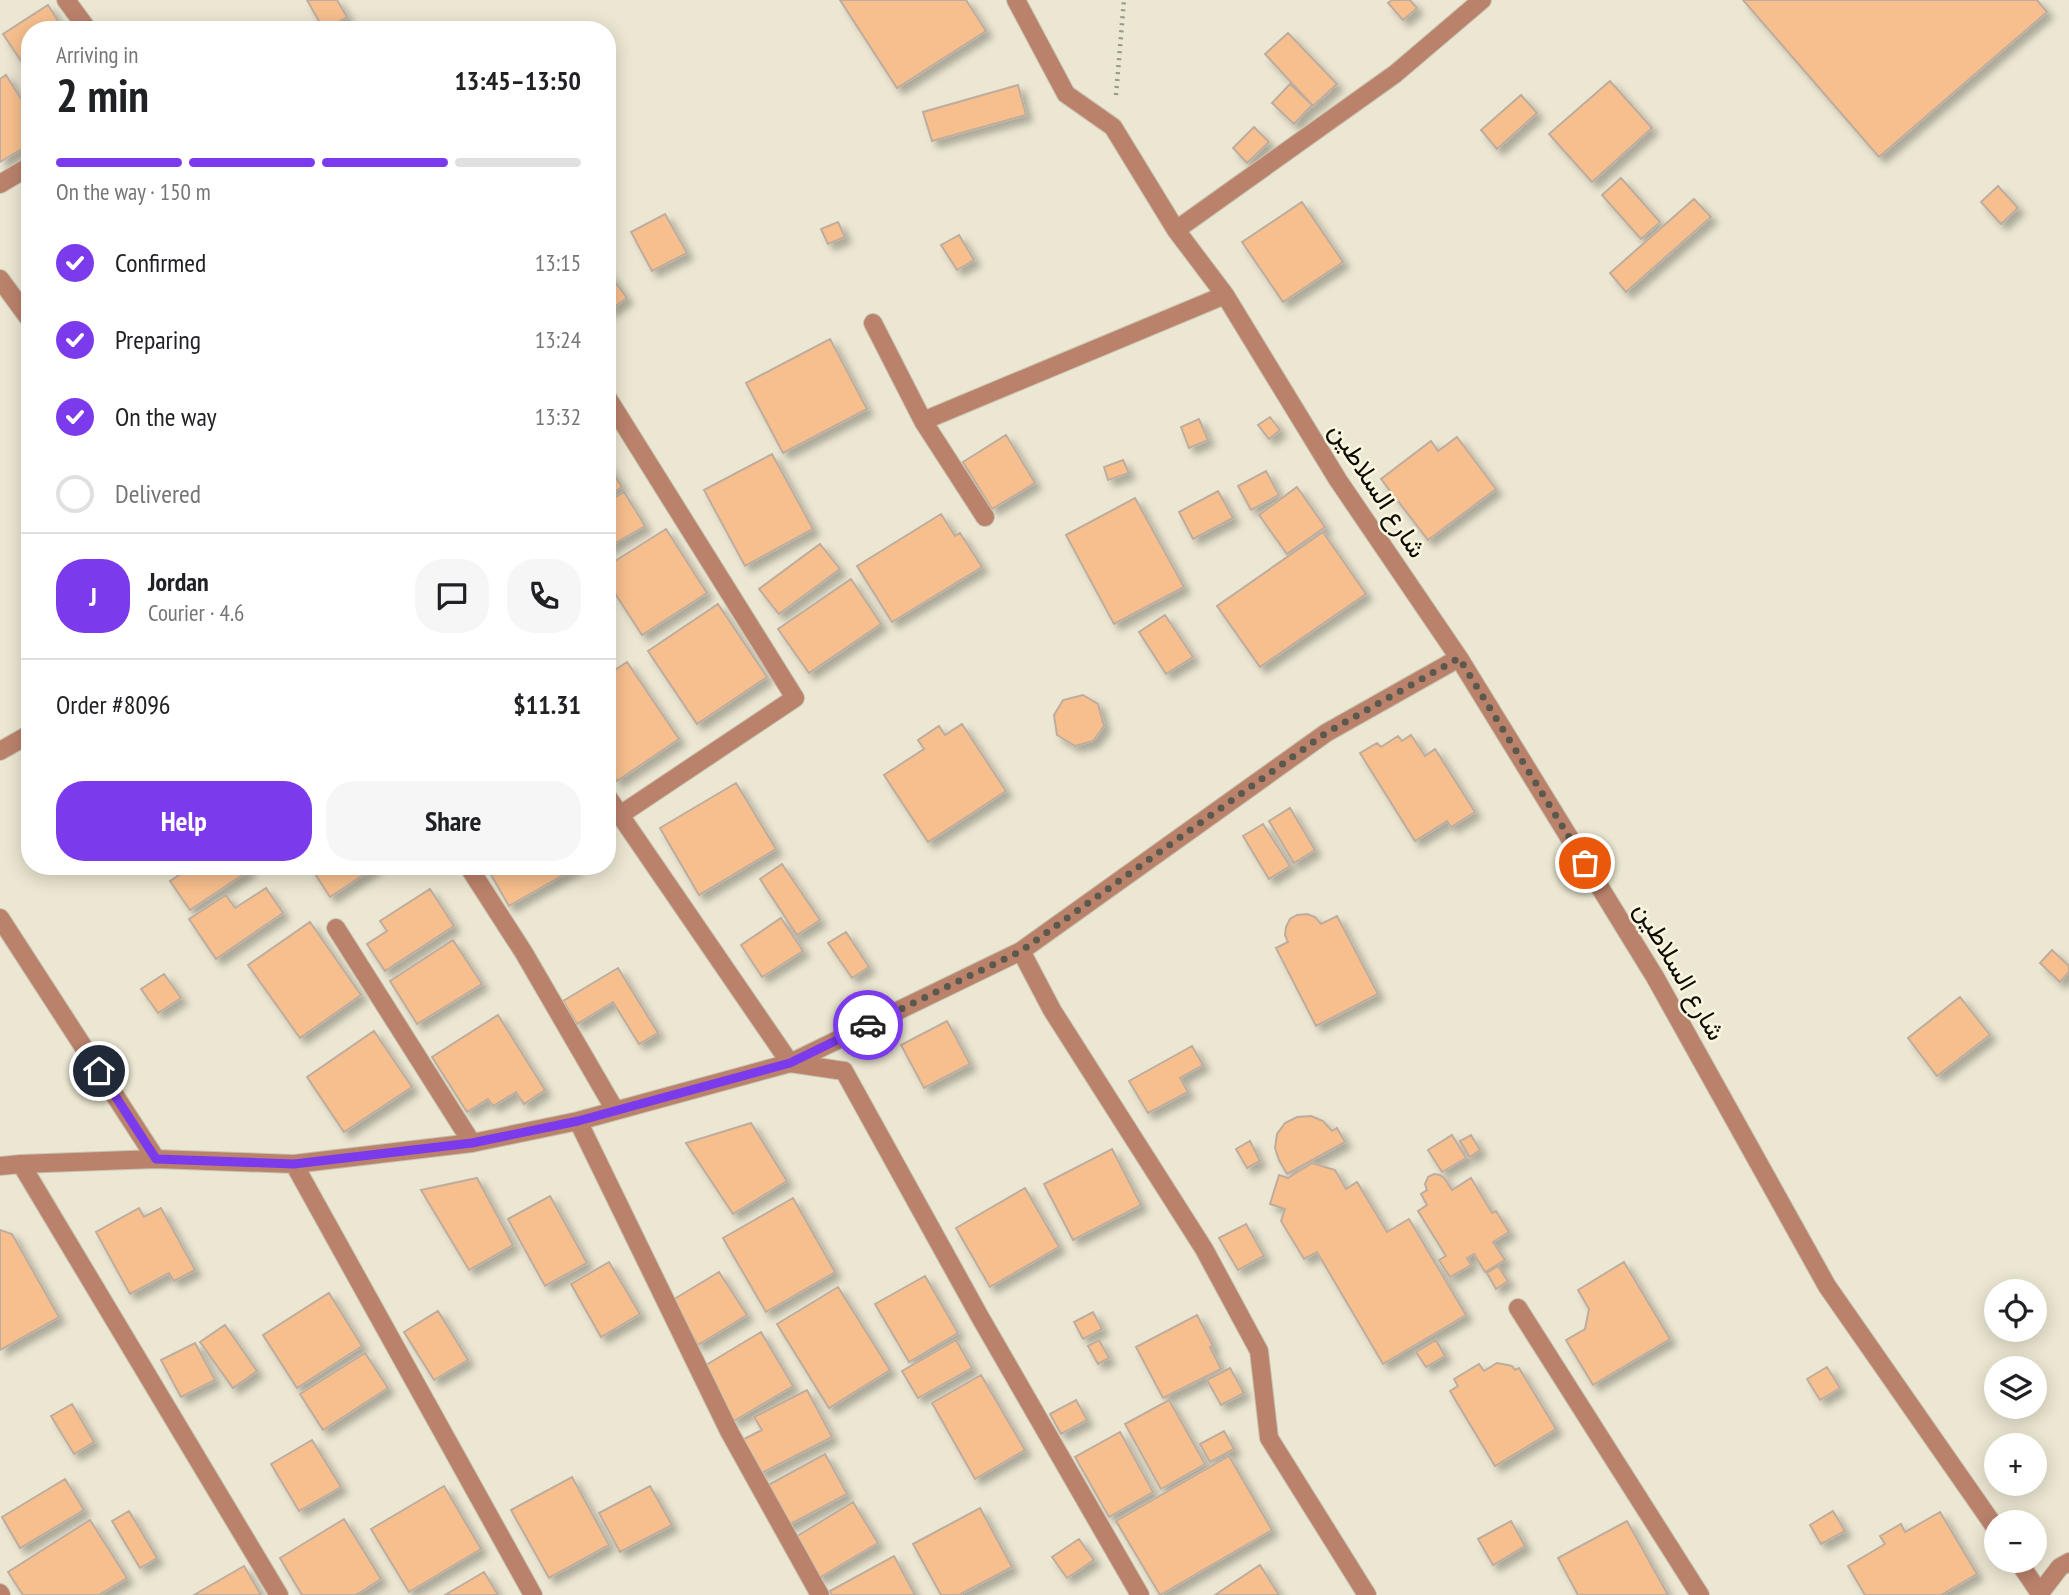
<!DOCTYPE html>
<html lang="en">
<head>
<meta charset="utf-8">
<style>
	:root { --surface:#fff; --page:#f6f6f6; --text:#202124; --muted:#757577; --line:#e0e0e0; --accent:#7c3aed }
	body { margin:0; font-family:"PT Sans Narrow",Vazirmatn,sans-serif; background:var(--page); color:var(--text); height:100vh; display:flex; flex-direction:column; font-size:26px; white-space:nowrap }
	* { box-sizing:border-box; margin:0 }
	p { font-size:23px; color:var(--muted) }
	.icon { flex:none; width:38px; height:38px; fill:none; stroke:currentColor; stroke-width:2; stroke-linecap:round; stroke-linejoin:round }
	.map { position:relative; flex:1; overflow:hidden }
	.panel { position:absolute; left:21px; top:21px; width:595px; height:854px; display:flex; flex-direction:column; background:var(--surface); border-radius:28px; box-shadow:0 4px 18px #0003 }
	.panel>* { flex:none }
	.fabs { position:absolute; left:1984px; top:1279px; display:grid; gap:14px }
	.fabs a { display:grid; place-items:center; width:63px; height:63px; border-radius:50%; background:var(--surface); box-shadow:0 4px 18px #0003; font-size:35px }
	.pin { position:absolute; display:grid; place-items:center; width:60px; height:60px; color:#fff; margin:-30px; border:4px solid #fff; border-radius:50%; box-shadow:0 2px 7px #0007 }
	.courier { position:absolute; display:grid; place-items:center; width:70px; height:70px; margin:-35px; border:5px solid #7c3aed; border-radius:50%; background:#fff; color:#222; box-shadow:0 2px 9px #0007 }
	.overview em { font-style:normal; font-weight:800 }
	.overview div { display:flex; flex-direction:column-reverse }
	.overview { display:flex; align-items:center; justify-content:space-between; height:119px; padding:0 35px }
	h1 { font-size:46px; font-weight:800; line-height:52px }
	.bar { display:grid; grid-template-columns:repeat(4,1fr); gap:10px 7px; align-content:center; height:84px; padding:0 35px }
	.bar i { height:9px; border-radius:5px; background:var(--line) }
	.bar .current { background:var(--accent) }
	.bar p { grid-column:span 4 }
	.line { display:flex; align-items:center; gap:18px; padding:0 35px; border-top:2px solid var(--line) }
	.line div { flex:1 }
	.round { display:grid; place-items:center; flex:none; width:74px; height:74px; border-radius:28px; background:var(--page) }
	ol { padding:0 35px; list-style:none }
	li { display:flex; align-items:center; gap:21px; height:77px }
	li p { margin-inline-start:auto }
	li .icon { padding:7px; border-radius:50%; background:var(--accent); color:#fff; stroke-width:4 }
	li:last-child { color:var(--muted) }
	li i { width:38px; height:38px; border:4px solid var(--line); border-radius:50% }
	.button { display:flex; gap:14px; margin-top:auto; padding:14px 35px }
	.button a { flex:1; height:80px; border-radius:28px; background:var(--accent); color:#fff; font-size:28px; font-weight:800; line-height:80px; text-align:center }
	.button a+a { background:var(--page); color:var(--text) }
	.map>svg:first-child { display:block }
	.building { fill:#f7bf8e; stroke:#bead9f; stroke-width:2; filter:url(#shadow) }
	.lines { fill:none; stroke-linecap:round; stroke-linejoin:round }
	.minor-casing { stroke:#c8c4b1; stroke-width:20 }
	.path { stroke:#9b9787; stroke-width:4.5; stroke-dasharray:2 5; stroke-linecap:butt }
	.minor { stroke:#bb826b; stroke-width:18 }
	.done { stroke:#5b594d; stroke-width:7; stroke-dasharray:0 12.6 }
	.route { stroke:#7c3aed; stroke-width:9 }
	.labels { text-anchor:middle; stroke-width:5; stroke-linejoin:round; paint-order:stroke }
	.street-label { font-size:26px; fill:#0d0c05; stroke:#f9f5df }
</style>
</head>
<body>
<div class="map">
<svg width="2069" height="1595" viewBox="0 0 2069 1595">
	<defs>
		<filter id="shadow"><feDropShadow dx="6" dy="6" stdDeviation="3.5" flood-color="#0004"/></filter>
	</defs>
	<rect width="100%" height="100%" fill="#ece7d2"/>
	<!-- building -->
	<path class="building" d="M307,0H337L347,17L324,30Z
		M840,0H966L986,31L897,88Z
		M1392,0H1410L1417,8L1403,20L1388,3Z
		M1743,0H2037L2047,12L1879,157Z
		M48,5L64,30H30V74L3,34Z
		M1288,33L1337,84L1313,106L1265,54Z
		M6,75L30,113V144L0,162V79Z
		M1610,81L1652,128L1592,182L1549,134Z
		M1290,84L1312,105L1294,124L1272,103Z
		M1018,85L1026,115L932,141L923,112Z
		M1521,95L1537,113L1497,149L1481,130Z
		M1254,127L1269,142L1247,163L1233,148Z
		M1621,178L1660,222L1641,239L1602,195Z
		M1998,186L2018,208L2001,224L1981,202Z
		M1694,199L1711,217L1626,292L1610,273Z
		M1302,202L1343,262L1283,302L1242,242Z
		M665,214L687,253L652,271L631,232Z
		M838,222L845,237L828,244L821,229Z
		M959,235L974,260L957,270L941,245Z
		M607,271L627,298L607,312Z
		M830,339L867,409L783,453L746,383Z
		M1270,417L1280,430L1269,439L1258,425Z
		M1199,419L1208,440L1189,448L1181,427Z
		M1006,435L1035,483L992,509L963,462Z
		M1457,437L1496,489L1428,540L1381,479L1431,441L1438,451Z
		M772,454L813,529L745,566L704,490Z
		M1123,460L1129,473L1108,480L1104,467Z
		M607,464L622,487L607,497Z
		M1266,471L1279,495L1251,510L1238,486Z
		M1297,487L1325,527L1287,554L1259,515Z
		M1218,491L1233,518L1193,539L1179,512Z
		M624,492L645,526L607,548V502Z
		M1135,498L1184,587L1114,624L1066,535Z
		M941,514L955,536L960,533L982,567L892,622L857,566Z
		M666,529L707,593L642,635L607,581V566Z
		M1323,532L1366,594L1260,667L1217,606Z
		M820,544L840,569L779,614L759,589Z
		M851,579L881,624L809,673L778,629Z
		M718,604L767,677L697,724L648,651Z
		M1165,615L1193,657L1166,674L1139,632Z
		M627,662L679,739L617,781L607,766V675Z
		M1083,695L1098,704L1104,726L1093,741L1075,746L1057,735L1054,715L1063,700Z
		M962,724L1006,791L928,842L884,775L924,749L918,740L939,726L945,735Z
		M1411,735L1425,756L1435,749L1475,812L1451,827L1447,821L1415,841L1360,753L1377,743L1381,747L1398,736L1402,741Z
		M736,783L776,849L699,895L660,828Z
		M1290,808L1315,850L1294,863L1269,821Z
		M1263,824L1290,866L1269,879L1243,836Z
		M782,864L820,920L797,935L760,879Z
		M186,866H247L250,870L190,910L170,881L182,873L180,870Z
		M310,866H377L330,897Z
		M486,866H579L509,906Z
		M266,888L283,913L216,959L189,919L226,895L235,908Z
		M430,889L454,926L385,971L367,944L387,931L380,921Z
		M1307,914L1315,917L1321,924L1337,916L1378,994L1316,1026L1276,948L1288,942L1285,935L1286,927L1290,919L1297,915Z
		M781,918L803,951L762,977L741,945Z
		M310,922L361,995L300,1038L248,965Z
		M846,932L869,967L852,978L828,943Z
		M453,940L482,984L417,1024L390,981Z
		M2052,950L2069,966V972L2060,982L2040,963Z
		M618,968L658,1033L639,1044L613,1002L577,1024L563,1001Z
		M164,974L181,998L158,1013L141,989Z
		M1960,997L1990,1035L1937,1076L1908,1038Z
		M498,1015L545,1090L524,1104L516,1092L493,1106L488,1099L467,1112L432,1057Z
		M947,1021L970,1064L924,1088L901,1045Z
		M374,1031L412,1087L344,1132L307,1077Z
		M1192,1046L1203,1065L1180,1078L1188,1092L1148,1113L1129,1081Z
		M1311,1116L1323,1121L1332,1131L1337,1128L1345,1142L1287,1174L1279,1160L1275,1148L1277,1134L1285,1123L1297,1117Z
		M751,1123L787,1181L733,1214L686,1143Z
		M1452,1135L1466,1158L1442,1172L1428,1150Z
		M1471,1135L1480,1150L1470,1157L1460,1141Z
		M1250,1141L1260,1161L1247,1168L1236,1149Z
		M1112,1149L1141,1205L1073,1240L1044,1184Z
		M1312,1163L1335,1170L1346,1189L1357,1182L1387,1232L1409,1219L1466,1315L1383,1364L1317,1252L1304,1259L1281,1221L1285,1209L1270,1204L1279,1175L1288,1178Z
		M1434,1174L1440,1175L1445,1179L1452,1190L1471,1178L1492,1213L1496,1211L1509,1232L1493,1242L1505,1260L1485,1272L1474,1254L1467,1258L1471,1265L1450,1277L1439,1260L1446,1256L1418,1211L1427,1205L1421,1194L1427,1190L1425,1184L1428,1177Z
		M477,1178L513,1245L469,1270L421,1190Z
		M1025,1188L1059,1247L990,1287L956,1228Z
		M550,1196L587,1263L545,1286L508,1219Z
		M793,1198L835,1272L766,1312L723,1238Z
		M139,1208L144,1217L161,1208L195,1270L174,1281L169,1273L130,1294L96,1232Z
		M1246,1224L1264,1256L1238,1270L1219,1238Z
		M0,1230L12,1234L59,1317L0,1350Z
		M609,1262L640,1314L601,1337L571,1284Z
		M1624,1262L1670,1339L1593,1385L1566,1340L1585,1329L1589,1309L1578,1290Z
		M1498,1266L1508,1281L1496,1289L1487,1273Z
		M719,1272L747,1315L698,1345L671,1301Z
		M925,1276L958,1333L909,1362L875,1304Z
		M838,1287L890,1370L829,1408L777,1324Z
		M329,1293L362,1346L297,1388L263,1335Z
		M438,1311L468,1360L434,1380L404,1332Z
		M1093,1312L1102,1329L1083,1339L1074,1322Z
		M1197,1315L1213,1346L1210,1347L1221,1369L1163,1398L1136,1347Z
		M225,1325L257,1371L233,1388L200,1342Z
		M761,1332L793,1386L734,1421L701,1368Z
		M956,1340L972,1368L918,1398L902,1371Z
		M1099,1340L1109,1358L1098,1364L1088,1346Z
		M1436,1340L1445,1356L1426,1367L1416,1352Z
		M195,1343L215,1380L181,1397L161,1360Z
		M365,1353L388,1388L323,1430L300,1394Z
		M1497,1363L1512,1366L1515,1370L1519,1368L1556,1429L1495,1466L1450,1391L1458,1386L1454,1379L1479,1364L1484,1371Z
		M1827,1367L1840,1388L1820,1400L1807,1379Z
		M1230,1368L1244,1393L1221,1405L1207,1380Z
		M981,1375L1025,1450L975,1479L932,1403Z
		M807,1390L832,1437L760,1474L742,1440L762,1430L754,1417Z
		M1076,1400L1087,1420L1061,1434L1050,1414Z
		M1169,1400L1205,1464L1161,1489L1125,1424Z
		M72,1404L94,1442L74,1454L51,1416Z
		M1224,1431L1234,1449L1210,1462L1200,1444Z
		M1120,1432L1153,1492L1109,1517L1075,1457Z
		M312,1440L341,1487L299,1511L271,1464Z
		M825,1454L847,1494L785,1527L763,1488Z
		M1229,1456L1272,1530L1160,1595L1116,1521Z
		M572,1477L609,1545L549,1578L511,1510Z
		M65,1479L84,1510L20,1548L2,1517Z
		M444,1486L481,1549L409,1592L371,1529Z
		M650,1486L672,1525L620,1552L599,1513Z
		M853,1502L878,1543L819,1578L794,1538Z
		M980,1508L1012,1567L959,1595H941L913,1544Z
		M129,1511L157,1558L140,1568L112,1521Z
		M1833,1511L1845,1531L1821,1544L1810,1525Z
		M1940,1512L1977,1574L1941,1595H1865L1848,1566L1885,1544L1880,1536L1901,1524L1905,1532Z
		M344,1519L381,1579L356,1595H302L280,1558Z
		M90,1520L127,1578L99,1595H23L8,1572Z
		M1511,1521L1525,1546L1493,1565L1478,1539Z
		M1627,1521L1668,1595H1578L1558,1558Z
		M1079,1539L1094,1560L1067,1578L1052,1557Z
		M894,1556L915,1595H832L830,1591Z
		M1260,1565L1279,1595H1215Z
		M244,1566L261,1595H194Z
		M484,1572L498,1595H445Z"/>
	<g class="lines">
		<!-- minor casing -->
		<g class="minor-casing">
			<path id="minor" d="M66,0L88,30
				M1016,0L1066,94L1113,127L1176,230L1225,295L1338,480L1459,658L1655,977L1827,1286L1997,1530
				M0,184L30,166
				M1176,230L1395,74L1482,0
				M0,279L30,320
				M873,323L923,421L1225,295
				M607,397L795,698L620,815
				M923,421L985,517
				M0,751L30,734
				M607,796L790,1063L844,1071L980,1317L1140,1595
				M468,866L524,953L615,1110
				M0,918L156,1159
				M336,928L472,1143
				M1021,951L1052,1010L1204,1249L1259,1351L1269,1438L1367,1595
				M578,1121L730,1433L820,1595
				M21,1164L279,1595
				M294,1164L533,1595
				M0,1166L21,1164L156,1159L294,1164L472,1143L578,1121L790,1063L1021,951L1326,733L1459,658
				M1518,1308L1700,1595
				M2018,1561L2041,1595
				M0,1593L1,1595
				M2040,1593L2060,1567L2069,1562"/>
		</g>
		<!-- path -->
		<path class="path" d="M1116,95L1124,0"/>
		<!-- minor -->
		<use href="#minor" class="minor"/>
	</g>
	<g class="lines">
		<!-- done -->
		<path class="done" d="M868,1025L1021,951L1326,733L1459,658L1585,863"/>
		<!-- route -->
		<path class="route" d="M99,1071L156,1159L294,1164L472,1143L578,1121L790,1063L868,1025"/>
	</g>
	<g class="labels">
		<!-- street labels -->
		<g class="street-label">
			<text transform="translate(1378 490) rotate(57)" y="9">شارع السلاطين</text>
			<text transform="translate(1680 971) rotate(60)" y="9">شارع السلاطين</text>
		</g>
	</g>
</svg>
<div class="fabs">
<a><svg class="icon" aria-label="locate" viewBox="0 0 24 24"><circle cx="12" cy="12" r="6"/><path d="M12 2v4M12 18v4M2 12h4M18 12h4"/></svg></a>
<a><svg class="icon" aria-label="layers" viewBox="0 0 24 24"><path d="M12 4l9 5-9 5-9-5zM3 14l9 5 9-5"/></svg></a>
<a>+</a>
<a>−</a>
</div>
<div class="pin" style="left:1585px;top:863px;background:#ea580c"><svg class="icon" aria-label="bag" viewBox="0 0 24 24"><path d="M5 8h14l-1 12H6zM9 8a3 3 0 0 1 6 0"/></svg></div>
<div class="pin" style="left:99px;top:1071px;background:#1f2937"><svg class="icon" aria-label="home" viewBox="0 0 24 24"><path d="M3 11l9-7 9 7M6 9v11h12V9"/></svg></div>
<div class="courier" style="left:868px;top:1025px"><svg class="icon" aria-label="car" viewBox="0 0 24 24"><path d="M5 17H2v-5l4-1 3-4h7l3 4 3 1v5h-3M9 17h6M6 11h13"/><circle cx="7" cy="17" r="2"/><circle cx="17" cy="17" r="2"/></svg></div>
<section class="panel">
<div class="overview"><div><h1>2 min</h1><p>Arriving in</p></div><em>13:45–13:50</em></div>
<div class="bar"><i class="current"></i><i class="current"></i><i class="current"></i><i></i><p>On the way · 150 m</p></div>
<ol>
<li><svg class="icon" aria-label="check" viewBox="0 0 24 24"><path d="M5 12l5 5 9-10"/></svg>Confirmed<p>13:15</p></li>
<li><svg class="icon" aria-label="check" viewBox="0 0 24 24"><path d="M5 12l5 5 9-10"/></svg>Preparing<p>13:24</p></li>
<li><svg class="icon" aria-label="check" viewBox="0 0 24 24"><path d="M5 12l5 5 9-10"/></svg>On the way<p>13:32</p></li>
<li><i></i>Delivered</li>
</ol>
<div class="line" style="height:126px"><b class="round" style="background:var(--accent);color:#fff">J</b><div><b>Jordan</b><p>Courier · 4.6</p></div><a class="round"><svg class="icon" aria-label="chat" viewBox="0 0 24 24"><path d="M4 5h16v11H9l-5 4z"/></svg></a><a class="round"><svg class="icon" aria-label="phone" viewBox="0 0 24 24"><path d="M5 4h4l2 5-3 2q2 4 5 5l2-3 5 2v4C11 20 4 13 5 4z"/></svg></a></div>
<div class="line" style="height:91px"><div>Order #8096</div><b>$11.31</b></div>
<div class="button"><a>Help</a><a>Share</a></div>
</section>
</div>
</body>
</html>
